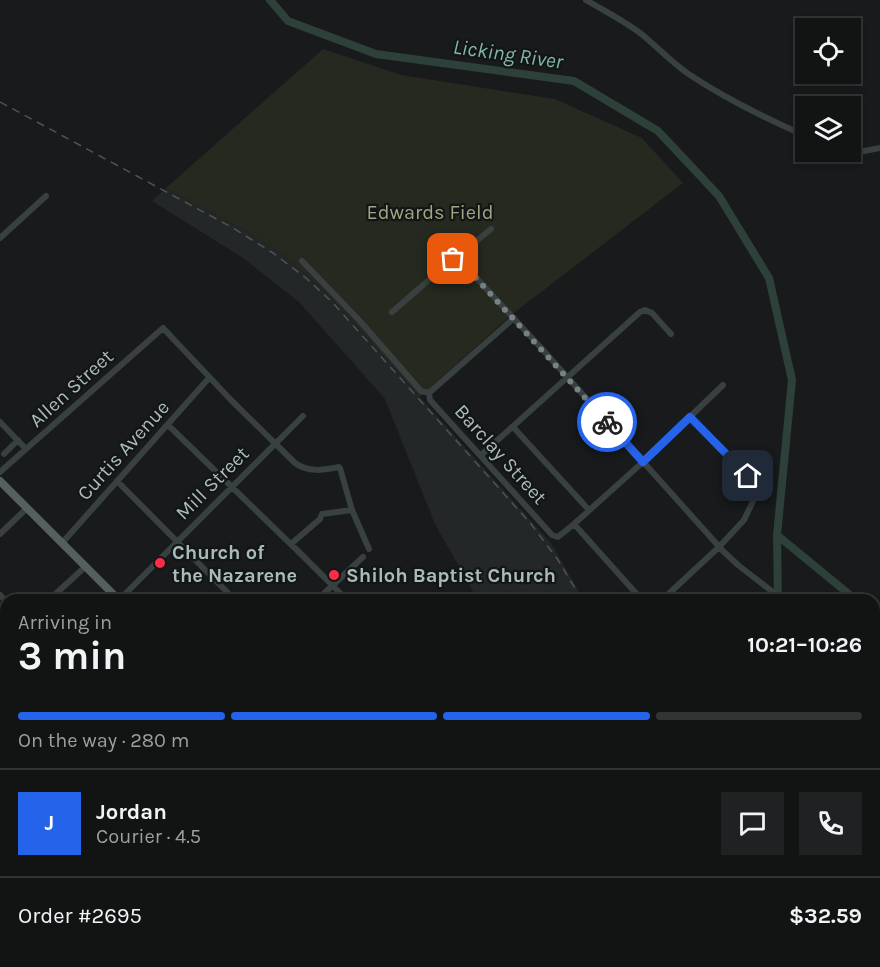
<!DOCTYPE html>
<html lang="en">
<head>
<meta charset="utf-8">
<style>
	:root { --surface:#121414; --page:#1f2122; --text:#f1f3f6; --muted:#9c9ea0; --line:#313334; --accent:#2563eb }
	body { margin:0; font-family:Karla,sans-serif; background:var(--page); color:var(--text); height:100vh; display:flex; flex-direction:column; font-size:22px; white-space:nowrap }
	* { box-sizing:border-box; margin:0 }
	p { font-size:20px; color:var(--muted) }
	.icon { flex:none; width:33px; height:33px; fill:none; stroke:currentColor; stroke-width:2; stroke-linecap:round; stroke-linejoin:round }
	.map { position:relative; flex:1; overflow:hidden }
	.side { position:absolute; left:0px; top:594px; width:880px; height:374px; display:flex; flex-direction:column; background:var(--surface); border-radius:18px 18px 0 0; box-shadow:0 3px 9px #0003,0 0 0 2px var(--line) }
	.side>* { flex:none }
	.fabs { position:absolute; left:795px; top:18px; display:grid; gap:12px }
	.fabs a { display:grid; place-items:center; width:66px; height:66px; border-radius:0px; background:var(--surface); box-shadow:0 3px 9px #0003,0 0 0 2px var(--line); font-size:30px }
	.pin { position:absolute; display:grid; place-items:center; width:51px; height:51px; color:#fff; margin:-26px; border-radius:12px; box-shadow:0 3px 9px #0006 }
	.courier { position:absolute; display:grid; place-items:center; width:60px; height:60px; margin:-30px; border:4px solid #2563eb; border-radius:50%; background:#fff; color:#222; box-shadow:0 2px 8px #0007 }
	.overview em { font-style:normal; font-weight:700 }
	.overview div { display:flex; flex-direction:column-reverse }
	.overview { display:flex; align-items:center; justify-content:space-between; height:102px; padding:0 18px }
	h1 { font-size:39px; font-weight:700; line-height:45px }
	.bar { display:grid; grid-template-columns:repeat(4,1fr); gap:9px 6px; align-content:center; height:72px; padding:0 18px }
	.bar i { height:8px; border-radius:4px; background:var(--line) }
	.bar .active { background:var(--accent) }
	.bar p { grid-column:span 4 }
	.line { display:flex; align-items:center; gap:15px; padding:0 18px; border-top:2px solid var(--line) }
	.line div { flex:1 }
	.round { display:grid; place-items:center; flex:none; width:63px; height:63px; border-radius:0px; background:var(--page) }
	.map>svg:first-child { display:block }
	.built { fill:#242728 }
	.green { fill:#25291f }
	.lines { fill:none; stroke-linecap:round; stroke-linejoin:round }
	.river { stroke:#2d4039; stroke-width:8 }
	.minor { stroke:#394040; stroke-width:6 }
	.major { stroke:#545f5f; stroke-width:8 }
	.highway { stroke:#647171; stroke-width:9 }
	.rail { stroke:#4c5555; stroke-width:1.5; stroke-dasharray:8 6; stroke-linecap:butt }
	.done { stroke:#768382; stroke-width:6; stroke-dasharray:0 10.8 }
	.route { stroke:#2563eb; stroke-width:8 }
	.poi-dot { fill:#ff2c45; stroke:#131516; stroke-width:2 }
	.labels { text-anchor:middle; stroke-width:4.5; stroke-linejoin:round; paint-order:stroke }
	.park-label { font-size:20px; fill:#9ca87f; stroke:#131516 }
	.street-label { font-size:20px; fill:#a9bbba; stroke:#131516 }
	.poi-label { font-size:20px; font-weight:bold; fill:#a9bbba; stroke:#131516; text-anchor:start }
	.water-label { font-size:21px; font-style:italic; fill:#7eb9a6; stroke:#131516 }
</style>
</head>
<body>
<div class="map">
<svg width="880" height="967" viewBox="0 0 880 967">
	<rect width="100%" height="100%" fill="#181a1b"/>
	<!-- built -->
	<path class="built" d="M166,188L242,229L279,252L322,288L551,543L584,600H478L435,524L385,399L299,302L243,258L152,201Z"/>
	<!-- green -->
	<path class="green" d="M323,49L401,75L555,99L642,138L683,183L510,316L420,397L322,288L279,252L242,229L166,188Z
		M875,659L880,660V778L874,775Z
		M524,962H544L551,967H519Z"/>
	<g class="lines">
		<!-- river -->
		<path class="river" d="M270,0L288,21L376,54L574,81L658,131L719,196L769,278L792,380L777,535L778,600
			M777,535L856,600
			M874,609L880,610
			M720,967L722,962"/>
		<!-- minor -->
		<path class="minor" d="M586,0C606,12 627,22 645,37C659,49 672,62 687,73C724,98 765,118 806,136
			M850,150L864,151L880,148
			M0,238L46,196
			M457,257L543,350L723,551L738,565L783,600
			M302,261L359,320L421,391L429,393
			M392,312L453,259L457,257L491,229
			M429,393L430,400L552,535L558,537L574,524L643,462L723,385
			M429,393L514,318
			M0,422L26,449
			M168,425L304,557L347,600
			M513,427L589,510
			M4,454L18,440
			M481,455L640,312L645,310L652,313L671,334
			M0,472L163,328L231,400L295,463C309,473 323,470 339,467L340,468L352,510L369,549
			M117,481L235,600
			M574,524L642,600
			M0,534L27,508
			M62,543L209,378
			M291,544L320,519L322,514L352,510
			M0,595L6,601
			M49,600L85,567
			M119,600L303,416
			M317,600L363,557
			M662,600L719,547L744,520L753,501L754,492L748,476L690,417
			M0,645L6,640
			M874,650L880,651
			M0,747L6,753
			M874,812L880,814
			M874,891L880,893
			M61,962L69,967
			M632,962L637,967
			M262,963L263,967
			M35,967L41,962
			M460,967L464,962
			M588,967L594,962"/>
		<!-- major -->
		<path class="major" d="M0,481L119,600
			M0,892L6,886
			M0,914L6,920
			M497,962L503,967"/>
		<!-- highway -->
		<path class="highway" d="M0,799L6,798
			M0,821H6
			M0,829L6,830
			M0,856L6,859
			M318,962L322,967
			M329,962L333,967"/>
		<!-- rail -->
		<path class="rail" d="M0,102L233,228L273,253L306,278L332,302L531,524L558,560L582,600
			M0,899L6,903
			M874,960L880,962
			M796,962L798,967"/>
	</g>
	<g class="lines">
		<!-- done -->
		<path class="done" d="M453,259L457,257L607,422"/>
		<!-- route -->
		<path class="route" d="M607,422L643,462L690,417L748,476"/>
	</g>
	<!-- markers -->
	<g class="poi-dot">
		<circle cx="160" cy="563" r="6"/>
		<circle cx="334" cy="575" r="6"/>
	</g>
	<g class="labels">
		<!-- park labels -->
		<g class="park-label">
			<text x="430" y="219">Edwards Field</text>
		</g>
		<!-- street labels -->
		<g class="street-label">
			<text transform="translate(71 388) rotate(-42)" y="7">Allen Street</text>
			<text transform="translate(123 450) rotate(-48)" y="7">Curtis Avenue</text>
			<text transform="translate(501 454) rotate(48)" y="7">Barclay Street</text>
			<text transform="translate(212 483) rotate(-45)" y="7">Mill Street</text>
		</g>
		<!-- poi labels -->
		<g class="poi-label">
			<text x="172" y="559">Church of<tspan x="172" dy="23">the Nazarene</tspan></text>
			<text x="346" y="582">Shiloh Baptist Church</text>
		</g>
		<!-- water labels -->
		<g class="water-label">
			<text transform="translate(508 54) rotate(8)" y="7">Licking River</text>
		</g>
	</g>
</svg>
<div class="fabs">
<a><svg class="icon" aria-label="locate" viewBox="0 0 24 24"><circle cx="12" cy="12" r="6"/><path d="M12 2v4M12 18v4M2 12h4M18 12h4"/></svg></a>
<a><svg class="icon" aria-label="layers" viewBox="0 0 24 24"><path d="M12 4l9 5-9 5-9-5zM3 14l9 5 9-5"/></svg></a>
</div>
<div class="pin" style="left:453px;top:259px;background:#ea580c"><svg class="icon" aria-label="bag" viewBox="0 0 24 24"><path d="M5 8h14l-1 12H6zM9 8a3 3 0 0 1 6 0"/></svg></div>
<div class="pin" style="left:748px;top:476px;background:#1f2937"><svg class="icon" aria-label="home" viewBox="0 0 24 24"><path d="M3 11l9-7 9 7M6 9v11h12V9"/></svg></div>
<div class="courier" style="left:607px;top:422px"><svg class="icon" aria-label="bike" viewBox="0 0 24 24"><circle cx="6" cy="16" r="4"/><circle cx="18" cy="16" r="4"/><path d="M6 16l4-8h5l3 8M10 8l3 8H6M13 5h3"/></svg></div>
<section class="side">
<div class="overview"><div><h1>3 min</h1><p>Arriving in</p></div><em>10:21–10:26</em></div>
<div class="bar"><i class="active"></i><i class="active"></i><i class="active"></i><i></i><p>On the way · 280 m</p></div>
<div class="line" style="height:108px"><b class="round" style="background:var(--accent);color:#fff">J</b><div><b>Jordan</b><p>Courier · 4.5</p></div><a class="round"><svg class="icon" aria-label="chat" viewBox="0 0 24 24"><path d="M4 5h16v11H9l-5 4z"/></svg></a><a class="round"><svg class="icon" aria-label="phone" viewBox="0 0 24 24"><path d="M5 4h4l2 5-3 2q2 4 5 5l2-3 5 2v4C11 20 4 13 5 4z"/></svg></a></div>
<div class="line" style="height:78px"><div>Order #2695</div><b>$32.59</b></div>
</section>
</div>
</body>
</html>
